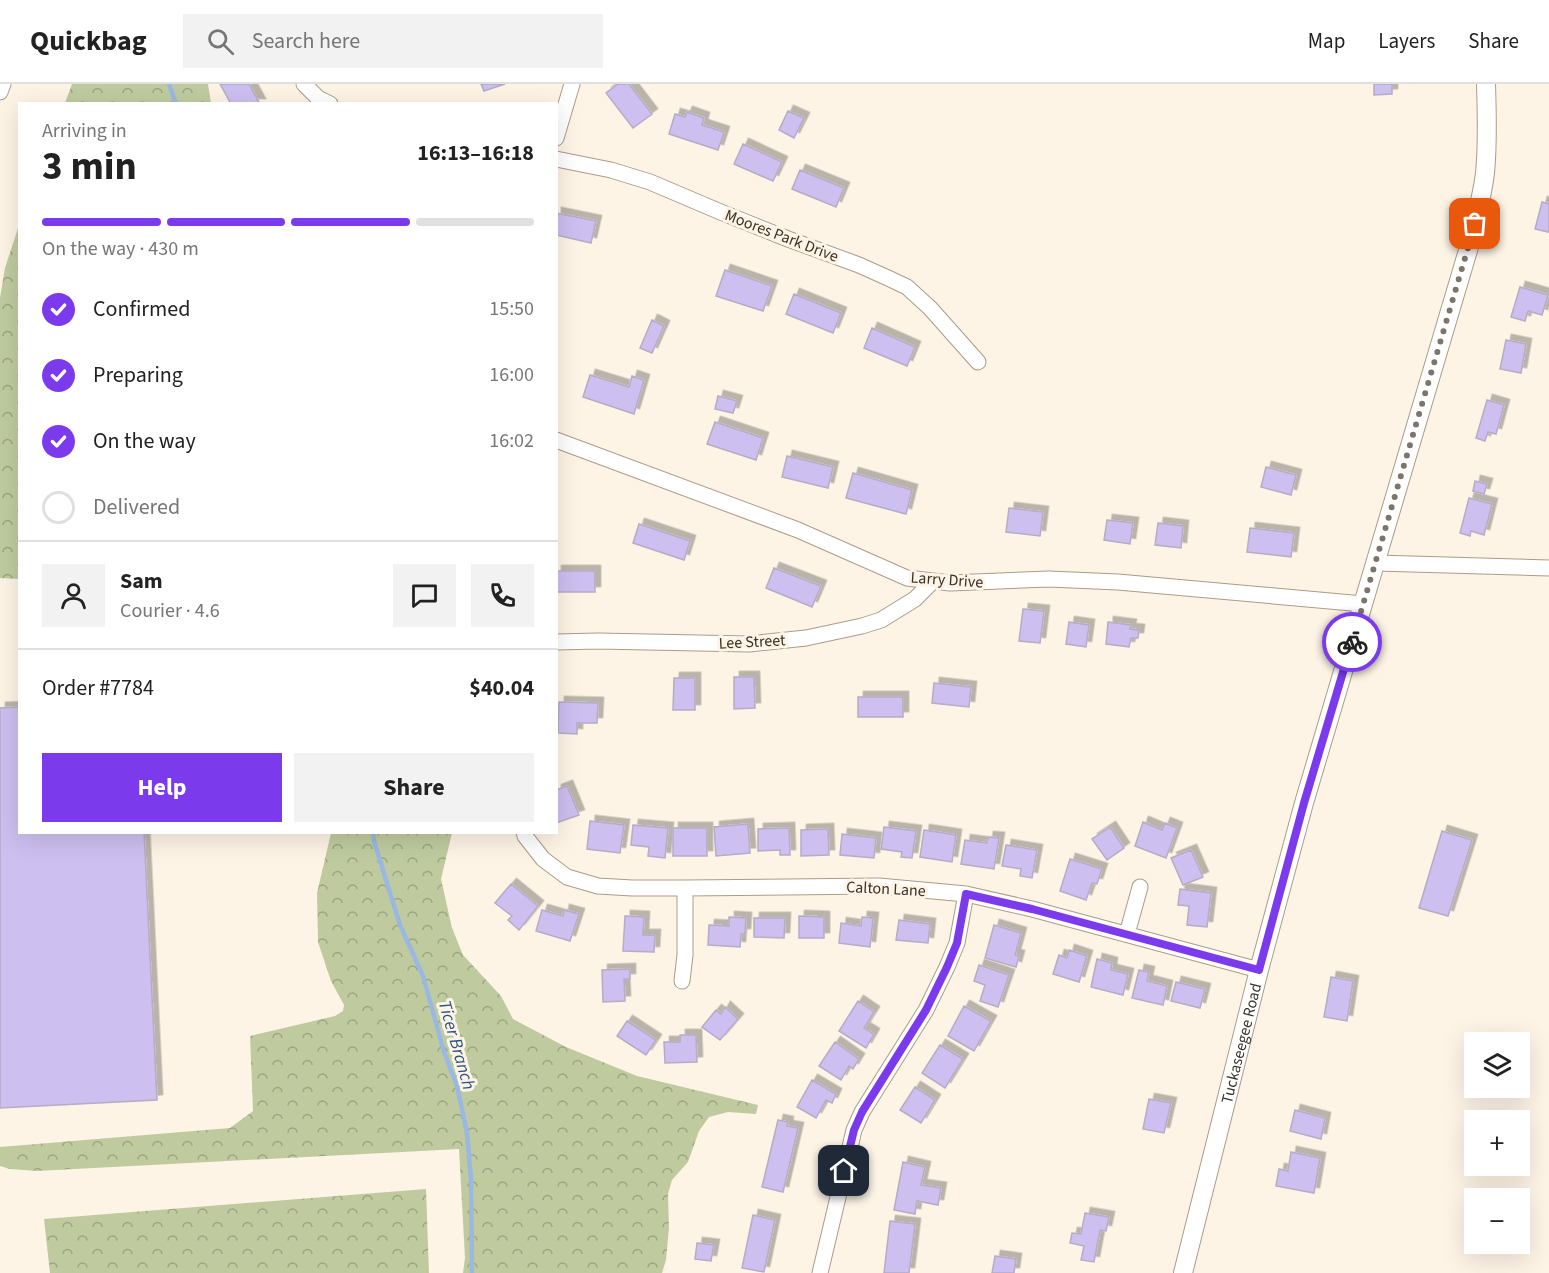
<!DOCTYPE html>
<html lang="en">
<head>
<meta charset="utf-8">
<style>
	:root { --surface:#fff; --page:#f2f2f2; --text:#222; --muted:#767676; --line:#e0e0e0; --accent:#7c3aed }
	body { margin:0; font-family:"Source Sans 3",sans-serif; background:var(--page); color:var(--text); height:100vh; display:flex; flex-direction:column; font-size:22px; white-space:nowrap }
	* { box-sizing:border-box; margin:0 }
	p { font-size:20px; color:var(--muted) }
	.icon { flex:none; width:33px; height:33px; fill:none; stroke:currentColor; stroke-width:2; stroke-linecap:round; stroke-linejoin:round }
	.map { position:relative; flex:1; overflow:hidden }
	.sheet { position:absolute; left:18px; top:18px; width:540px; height:732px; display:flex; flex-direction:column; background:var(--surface); border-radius:0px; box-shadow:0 6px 24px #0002 }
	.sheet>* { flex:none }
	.fabs { position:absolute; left:1464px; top:948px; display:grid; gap:12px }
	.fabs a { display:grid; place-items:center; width:66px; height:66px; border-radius:0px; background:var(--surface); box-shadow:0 6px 24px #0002; font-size:30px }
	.pin { position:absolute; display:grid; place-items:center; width:51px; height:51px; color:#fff; margin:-26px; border-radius:12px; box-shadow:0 3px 9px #0006 }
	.courier { position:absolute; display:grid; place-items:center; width:60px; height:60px; margin:-30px; border:4px solid #7c3aed; border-radius:50%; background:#fff; color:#222; box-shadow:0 2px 8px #0007 }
	.summary em { font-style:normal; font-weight:700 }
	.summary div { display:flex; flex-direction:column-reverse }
	.summary { display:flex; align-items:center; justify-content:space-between; height:102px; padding:0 24px }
	h1 { font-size:39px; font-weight:700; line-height:45px }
	.bar { display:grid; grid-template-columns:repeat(4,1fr); gap:9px 6px; align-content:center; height:72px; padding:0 24px }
	.bar i { height:8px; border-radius:4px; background:var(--line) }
	.bar .active { background:var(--accent) }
	.bar p { grid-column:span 4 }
	.line { display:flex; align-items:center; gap:15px; padding:0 24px; border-top:2px solid var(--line) }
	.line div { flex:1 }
	.round { display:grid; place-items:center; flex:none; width:63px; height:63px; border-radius:0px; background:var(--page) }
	ol { padding:0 24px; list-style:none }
	li { display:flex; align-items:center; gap:18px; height:66px }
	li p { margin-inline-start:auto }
	li .icon { padding:6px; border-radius:50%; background:var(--accent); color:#fff; stroke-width:4 }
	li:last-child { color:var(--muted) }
	li i { width:33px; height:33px; border:3px solid var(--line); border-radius:50% }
	.cta { display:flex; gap:12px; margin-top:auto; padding:12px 24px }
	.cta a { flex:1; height:69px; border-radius:0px; background:var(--accent); color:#fff; font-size:24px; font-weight:700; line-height:69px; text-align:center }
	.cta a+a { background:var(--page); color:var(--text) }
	header { display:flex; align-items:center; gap:36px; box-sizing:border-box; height:84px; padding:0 30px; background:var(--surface); border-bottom:2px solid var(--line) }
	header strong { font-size:28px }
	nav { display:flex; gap:33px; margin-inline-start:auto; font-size:21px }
	.search { width:420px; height:54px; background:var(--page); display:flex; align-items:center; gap:15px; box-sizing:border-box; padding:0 21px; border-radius:0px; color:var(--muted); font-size:22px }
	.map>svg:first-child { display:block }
	.forest { fill:url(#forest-crowns) }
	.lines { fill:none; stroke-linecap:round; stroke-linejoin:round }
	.stream { stroke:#99b8e2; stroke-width:4.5 }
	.building { fill:#cdbff0; stroke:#b4adc5; stroke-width:1.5; filter:url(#shadow) }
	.minor-casing { stroke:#ab9c87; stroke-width:17 }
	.tertiary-casing { stroke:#ab9c87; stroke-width:20 }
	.minor { stroke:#fff; stroke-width:15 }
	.tertiary { stroke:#fff; stroke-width:18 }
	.done { stroke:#7d756a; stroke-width:6; stroke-dasharray:0 10.8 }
	.route { stroke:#7c3aed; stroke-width:8 }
	.labels { text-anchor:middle; stroke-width:6; stroke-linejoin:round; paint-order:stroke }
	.street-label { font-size:16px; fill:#383128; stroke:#fdf4e6 }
	.water-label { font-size:18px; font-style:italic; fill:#295287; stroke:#fdf4e6 }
</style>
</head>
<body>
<header>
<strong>Quickbag</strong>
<div class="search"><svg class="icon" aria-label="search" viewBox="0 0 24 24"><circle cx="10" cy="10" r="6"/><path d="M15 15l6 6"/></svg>Search here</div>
<nav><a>Map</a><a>Layers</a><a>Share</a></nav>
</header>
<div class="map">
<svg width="1549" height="1189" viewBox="0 0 1549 1189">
	<defs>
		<pattern id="forest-crowns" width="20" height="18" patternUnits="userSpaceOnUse" patternTransform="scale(1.5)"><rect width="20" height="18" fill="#bfcb9f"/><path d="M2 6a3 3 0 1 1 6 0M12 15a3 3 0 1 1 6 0" fill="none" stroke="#9ca582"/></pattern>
		<filter id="shadow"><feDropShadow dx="5.5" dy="-5.5" stdDeviation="0" flood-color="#0004"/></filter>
	</defs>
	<rect width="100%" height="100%" fill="#fdf4e6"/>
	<!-- forest -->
	<path class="forest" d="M72,0H208L211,19H65Z
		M19,141V495L0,494V214L5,184Z
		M331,749H452L441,795L452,844L463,871L501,912L513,935L566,963L637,992L758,1021L756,1030L728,1028L709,1033L699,1047L688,1078L672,1096L668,1110L669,1144L666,1176L662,1189H463L465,1174L459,1065L37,1087L10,1085L0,1082V1063L230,1044L253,1027L250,952L335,932L343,927L344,921L331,897L318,858L317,809Z
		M426,1105L429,1189H50L44,1135Z"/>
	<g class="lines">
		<!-- stream -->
		<path class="stream" d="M169,0L176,20
			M373,748L374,757L400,841L423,892L444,968L457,1002L467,1049L471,1095L472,1189"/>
	</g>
	<!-- building -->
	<path class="building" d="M220,0H249L260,20H231Z
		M481,0H505L484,7Z
		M618,0H629L652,30L633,44L606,9Z
		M1374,0H1392V10L1374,11Z
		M788,27L804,34L794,54L779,46Z
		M687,28L704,34L702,41L724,48L718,66L669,50L675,30L685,33Z
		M743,60L782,78L773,97L734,80Z
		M800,86L844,104L836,123L792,105Z
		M1542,118L1549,120V144L1548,148L1535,145Z
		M556,129L596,137L591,159L556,151Z
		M725,186L772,202L763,227L716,212Z
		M1520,203L1548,211L1542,231L1528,227L1525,237L1511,233Z
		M794,210L841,229L833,249L786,230Z
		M652,236L664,242L652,269L640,264Z
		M872,244L915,263L907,282L864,264Z
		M1506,256L1526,260L1521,289L1500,285Z
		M590,291L629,303L632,292L644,296L634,330L583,313Z
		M718,312L737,317L733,329L715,325Z
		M1487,316L1504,321L1496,350L1488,348L1485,357L1476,354Z
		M715,338L763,354L756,376L707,360Z
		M787,372L833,383L828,404L782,393Z
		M1266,383L1296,391L1291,411L1261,403Z
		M853,389L912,406L906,430L846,414Z
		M1475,397L1487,400L1484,410L1473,407Z
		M1469,414L1492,420L1484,451L1471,447L1470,452L1460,449Z
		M1009,424L1043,428L1040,452L1006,448Z
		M1107,436L1133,439L1130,460L1104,456Z
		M1158,439L1183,442L1181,464L1155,461Z
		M639,440L690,457L684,476L633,459Z
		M1250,444L1294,449L1291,473L1247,468Z
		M774,484L821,502L812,523L766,504Z
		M556,487H595V508H556Z
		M1023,525L1044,527L1040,559L1019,557Z
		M1069,538L1089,541L1086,563L1066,560Z
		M1108,538L1131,541L1130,545L1139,546L1138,554H1131L1129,563L1106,560Z
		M734,593H754L755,624L734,625Z
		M674,594H695V626H673Z
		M934,599L971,603L969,623L932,619Z
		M858,613H903V633H858Z
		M559,618L598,619L597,639H577V650L558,649Z
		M20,623V748H144L157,1016L0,1024V624Z
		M567,702L579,731L556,739V706Z
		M590,737L624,741L620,769L587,765Z
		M1143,738L1162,746L1165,739L1177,744L1166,774L1135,762Z
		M748,740L750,769L716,772L714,743Z
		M633,741L668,744L665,774L648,772L649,763L631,761Z
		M884,743L916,747L912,774L901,773L902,768L881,765Z
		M1110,743L1124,764L1107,776L1092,755Z
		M673,744H707V772H673Z
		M789,744L790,771H780V766L758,767V745Z
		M828,745L829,771L801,772V746Z
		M924,746L956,751L952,778L920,773Z
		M1442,747L1472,756L1448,832L1419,824Z
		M842,750L876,754L874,774L840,771Z
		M988,753L999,754L994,785L961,780L965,756L987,759Z
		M1006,761L1037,766L1032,794L1020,792L1021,785L1002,782Z
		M1191,766L1203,793L1183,801L1171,774Z
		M1070,775L1102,785L1097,800L1092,799L1086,816L1060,807Z
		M511,800L538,822L519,846L508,836L512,832L495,819Z
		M1180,805L1211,809L1207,843L1187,841L1189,822L1178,821Z
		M542,826L563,832L564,826L579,830L570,857L536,847Z
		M625,832L644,833L643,851H655L654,868L623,867Z
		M799,832L824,833V854H799Z
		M729,833L746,834L745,850H741L740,863L708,861L709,841L729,842Z
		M862,833L873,834L870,863L839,859L841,839L861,842Z
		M754,834H785L784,854L754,853Z
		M899,836L930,840L928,859L896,856Z
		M994,841L1021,849L1015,871L1019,872L1016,883L985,874Z
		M1069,866L1087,872L1079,898L1053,890L1059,871L1067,874Z
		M1097,875L1112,879L1111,886L1128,890L1123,911L1091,903Z
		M979,881L1009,891L998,923L980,917L985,901L974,897Z
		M630,885V895H624L625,917L603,918L602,886Z
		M1139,886L1149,888L1147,897L1167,902L1163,921L1132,914Z
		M1331,893L1353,897L1347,937L1324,933Z
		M1176,898L1205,905L1200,924L1171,917Z
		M858,917L874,928L864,944L874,950L866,964L839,947Z
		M964,922L991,937L974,967L948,952Z
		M725,923L738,935L720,956L702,943L716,926L721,930Z
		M627,937L656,956L646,971L617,952Z
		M680,951H696L697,978L665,979L664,958H680Z
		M835,958L859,975L853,985L849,982L841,996L819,982Z
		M940,961L963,975L945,1004L922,989Z
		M812,996L836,1010L832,1019L826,1016L816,1034L797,1023Z
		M915,1003L935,1016L921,1039L900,1026Z
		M1149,1015L1171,1019L1164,1049L1143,1045Z
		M1295,1026L1325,1034L1321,1055L1290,1047Z
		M778,1036L788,1038L787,1042L798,1044L783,1108L762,1103Z
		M1291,1068L1320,1074L1314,1109L1276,1102L1279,1085L1288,1087Z
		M903,1078L925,1083L921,1101L941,1104L938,1121L917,1117L915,1130L894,1126Z
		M1085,1129L1109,1133L1106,1147L1100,1146L1094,1178L1081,1176L1084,1162L1070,1159L1072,1149L1081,1150Z
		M753,1131L775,1136L764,1188L742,1184Z
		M890,1137L915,1140L909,1189H884Z
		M697,1159L714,1161L711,1177L695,1175Z
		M995,1172L1016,1175L1014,1189H992Z"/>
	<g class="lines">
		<!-- minor casing -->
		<g class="minor-casing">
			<path id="minor" d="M304,0L318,14L330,20
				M0,8L3,0
				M556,54L572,0
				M556,75L611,86L650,98L723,129L788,155L859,181L888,194L907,203L930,224L978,278
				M556,356L798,446L907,494L950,499L1049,495L1118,498L1363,520
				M1376,479L1549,484
				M556,558L598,557L749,560L806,554L862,542L881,536L915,515L932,498
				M524,748L525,752L543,775L567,793L598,802L632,804H685L879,802L966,810L1032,825L1259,886
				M1127,850L1140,803
				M682,897L685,871V804
				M820,1189L854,1046L862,1028L926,926L947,883L957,859L966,810"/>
		</g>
		<!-- tertiary casing -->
		<g class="tertiary-casing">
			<g id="tertiary">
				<path id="s1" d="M1183,1189L1259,886L1304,719L1469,163C1475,138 1482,114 1485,89C1488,59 1487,30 1486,0"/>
			</g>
		</g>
		<!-- minor -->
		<use href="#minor" class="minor"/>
		<!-- tertiary -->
		<use href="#tertiary" class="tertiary"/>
	</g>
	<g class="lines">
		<!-- done -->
		<path class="done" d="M1352,558L1475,140"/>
		<!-- route -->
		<path class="route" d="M844,1087L854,1046L862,1028L926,926L947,883L957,859L966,810L1032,825L1259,886L1304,719L1352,558"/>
	</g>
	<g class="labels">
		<!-- street labels -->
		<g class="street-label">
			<text transform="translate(782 151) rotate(21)" y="6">Moores Park Drive</text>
			<text transform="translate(947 495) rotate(4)" y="6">Larry Drive</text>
			<text transform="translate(752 557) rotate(-3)" y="6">Lee Street</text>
			<text transform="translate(886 804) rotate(3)" y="6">Calton Lane</text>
			<text dy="6" stroke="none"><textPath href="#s1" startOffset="237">Tuckaseegee Road</textPath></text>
		</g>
		<!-- water labels -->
		<g class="water-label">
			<text transform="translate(457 961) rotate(74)" y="6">Ticer Branch</text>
		</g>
	</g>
</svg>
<div class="fabs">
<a><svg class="icon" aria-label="layers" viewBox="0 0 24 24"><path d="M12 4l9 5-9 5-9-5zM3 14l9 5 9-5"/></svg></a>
<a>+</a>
<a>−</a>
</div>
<div class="pin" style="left:1475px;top:140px;background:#ea580c"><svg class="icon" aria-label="bag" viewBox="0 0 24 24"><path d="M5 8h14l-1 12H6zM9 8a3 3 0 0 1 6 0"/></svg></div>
<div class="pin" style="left:844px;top:1087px;background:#1f2937"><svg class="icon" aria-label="home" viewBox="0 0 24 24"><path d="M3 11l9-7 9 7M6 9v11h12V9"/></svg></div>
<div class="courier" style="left:1352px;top:558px"><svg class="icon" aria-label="bike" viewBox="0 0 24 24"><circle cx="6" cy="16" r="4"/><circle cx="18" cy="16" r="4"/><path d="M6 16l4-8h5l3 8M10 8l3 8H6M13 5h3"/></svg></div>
<section class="sheet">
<div class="summary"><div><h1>3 min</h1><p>Arriving in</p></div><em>16:13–16:18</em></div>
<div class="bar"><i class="active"></i><i class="active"></i><i class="active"></i><i></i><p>On the way · 430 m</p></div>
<ol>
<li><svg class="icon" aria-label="check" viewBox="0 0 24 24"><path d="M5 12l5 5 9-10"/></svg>Confirmed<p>15:50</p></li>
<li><svg class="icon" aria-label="check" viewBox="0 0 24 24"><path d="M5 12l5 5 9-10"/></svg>Preparing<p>16:00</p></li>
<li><svg class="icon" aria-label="check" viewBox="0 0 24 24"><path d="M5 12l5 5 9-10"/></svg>On the way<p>16:02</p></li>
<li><i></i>Delivered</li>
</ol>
<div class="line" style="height:108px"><a class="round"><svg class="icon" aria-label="person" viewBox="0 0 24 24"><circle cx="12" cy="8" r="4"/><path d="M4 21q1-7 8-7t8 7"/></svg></a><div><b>Sam</b><p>Courier · 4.6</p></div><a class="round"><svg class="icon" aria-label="chat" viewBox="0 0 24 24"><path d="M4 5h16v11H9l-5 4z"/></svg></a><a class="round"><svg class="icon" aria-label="phone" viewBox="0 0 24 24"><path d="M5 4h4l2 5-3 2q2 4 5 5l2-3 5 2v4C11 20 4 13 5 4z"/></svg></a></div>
<div class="line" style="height:78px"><div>Order #7784</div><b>$40.04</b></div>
<div class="cta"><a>Help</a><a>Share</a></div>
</section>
</div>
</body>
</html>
